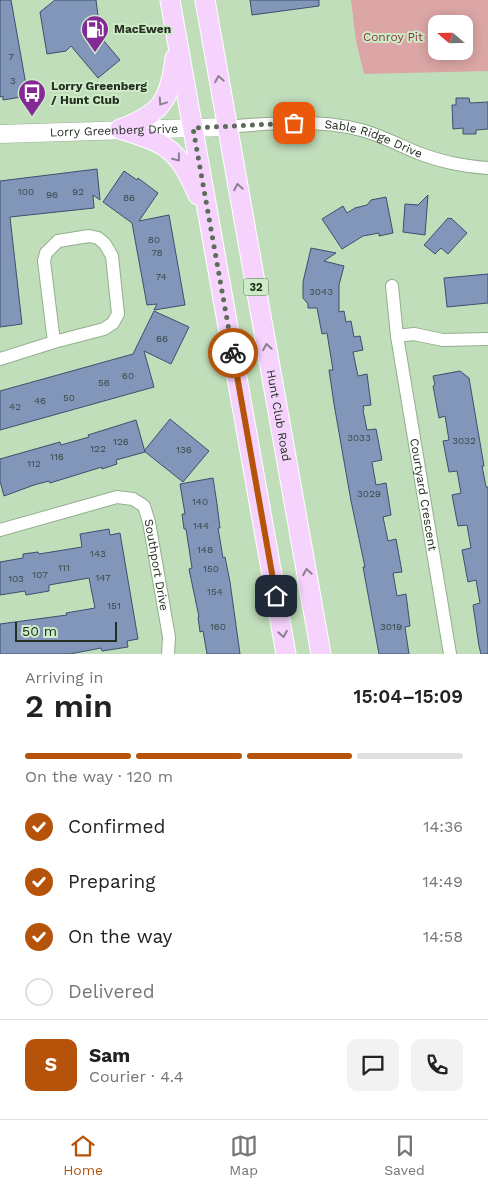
<!DOCTYPE html>
<html lang="en">
<head>
<meta charset="utf-8">
<style>
	:root { --surface:#fff; --page:#f2f2f2; --text:#222; --muted:#767676; --line:#e0e0e0; --accent:#b45309 }
	body { margin:0; font-family:"Work Sans",sans-serif; background:var(--page); color:var(--text); height:100vh; display:flex; flex-direction:column; font-size:19px; white-space:nowrap }
	* { box-sizing:border-box; margin:0 }
	p { font-size:16px; color:var(--muted) }
	.icon { flex:none; width:28px; height:28px; fill:none; stroke:currentColor; stroke-width:2; stroke-linecap:round; stroke-linejoin:round }
	.map { position:relative; height:654px; overflow:hidden }
	.sheet { display:flex; flex-direction:column; background:var(--surface); flex:1 }
	.sheet>* { flex:none }
	.needle { width:32px; rotate:290deg }
	.tools { position:absolute; left:428px; top:15px; display:grid; gap:10px }
	.tools a { display:grid; place-items:center; width:45px; height:45px; border-radius:10px; background:var(--surface); box-shadow:0 2px 12px #0003; font-size:25px }
	.scale { position:absolute; left:15px; bottom:12px; width:102px; box-sizing:border-box; padding-left:5px; border:2px solid #242f22; border-top:0; font-size:14px; line-height:18px; white-space:nowrap; color:#242f22; -webkit-text-stroke:4px #cdebc7; paint-order:stroke }
	.pin { position:absolute; display:grid; place-items:center; width:42px; height:42px; color:#fff; margin:-21px; border-radius:10px; box-shadow:0 2px 8px #0006 }
	.courier { position:absolute; display:grid; place-items:center; width:50px; height:50px; margin:-25px; border:4px solid #b45309; border-radius:50%; background:#fff; color:#222; box-shadow:0 1px 6px #0007 }
	.overview em { font-style:normal; font-weight:600 }
	.overview div { display:flex; flex-direction:column-reverse }
	.overview { display:flex; align-items:center; justify-content:space-between; height:85px; padding:0 25px }
	h1 { font-size:32px; font-weight:600; line-height:38px }
	.bar { display:grid; grid-template-columns:repeat(4,1fr); gap:8px 5px; align-content:center; height:60px; padding:0 25px }
	.bar i { height:6px; border-radius:4px; background:var(--line) }
	.bar .current { background:var(--accent) }
	.bar p { grid-column:span 4 }
	.line { display:flex; align-items:center; gap:12px; padding:0 25px; border-top:1px solid var(--line) }
	.line div { flex:1 }
	.round { display:grid; place-items:center; flex:none; width:52px; height:52px; border-radius:10px; background:var(--page) }
	ol { padding:0 25px; list-style:none }
	li { display:flex; align-items:center; gap:15px; height:55px }
	li p { margin-inline-start:auto }
	li .icon { padding:5px; border-radius:50%; background:var(--accent); color:#fff; stroke-width:4 }
	li:last-child { color:var(--muted) }
	li i { width:28px; height:28px; border:2px solid var(--line); border-radius:50% }
	.dock { display:flex; justify-content:space-around; align-items:center; height:70px; border-top:1px solid var(--line); background:var(--surface); font-size:14px; color:var(--muted) }
	.dock a { display:grid; justify-items:center; gap:2px }
	.dock .current { color:var(--accent) }
	.map>svg:first-child { display:block }
	.green { fill:#dba6a5; fill-rule:evenodd }
	.building { fill:#8196b9; stroke:#3d4f6e }
	.lines { fill:none; stroke-linecap:round; stroke-linejoin:round }
	.street-casing { stroke:#93af8d; stroke-width:14 }
	.secondary-casing { stroke:#93af8d; stroke-width:19 }
	.primary-casing { stroke:#fff; stroke-width:21 }
	.street { stroke:#fff; stroke-width:12 }
	.secondary { stroke:#fff; stroke-width:18 }
	.primary { stroke:#f5d3fd; stroke-width:19 }
	.oneway { stroke:#8c8190 }
	.done { stroke:#5b6c58; stroke-width:5; stroke-dasharray:0 9 }
	.route { stroke:#b45309; stroke-width:6 }
	.labels { text-anchor:middle; stroke-width:4; stroke-linejoin:round; paint-order:stroke }
	.number-label { font-size:10px; fill:#3b4948 }
	.shield { fill:#cdebc7; stroke:#576754; stroke-width:1 }
	.shield-label { font-size:11px; font-weight:bold; fill:#242f22 }
	.poi-label { font-size:12px; font-weight:bold; fill:#242f22; stroke:#cdebc7; text-anchor:start }
	.park-label { font-size:12px; fill:#913338; stroke:#cdebc7 }
	.street-label { font-size:12px; fill:#242f22; stroke:#cdebc7 }
</style>
</head>
<body>
<div class="map">
<svg width="488" height="654" viewBox="0 0 488 654">
	<rect width="100%" height="100%" fill="#c1debb"/>
	<!-- green -->
	<path class="green" d="M351,0H488V71L364,74L356,41ZM436,24H464V51H436Z"/>
	<!-- building -->
	<path class="building" d="M0,0H11L28,96L3,100V96L0,97Z
		M55,0H96L99,23L93,28L120,60L98,78L71,46L66,51L47,54L40,12Z
		M250,0H319V6L252,15Z
		M456,98H469L470,103L488,102V129L476,130V134H463V128L453,129L452,105H456Z
		M97,169L100,200L93,195L94,208L10,217L22,324L0,327V181Z
		M124,171L137,180L138,178L158,193L139,221L169,215L185,305L154,310L157,304L147,305L132,223L103,202Z
		M428,195L425,235L403,232L405,204L418,205Z
		M386,197L393,233L379,236V233L363,236L342,249L322,219L343,206L347,213L355,208L367,205L371,200Z
		M448,218L450,219L451,218L467,233L448,254L441,248L435,254L424,245Z
		M311,248L336,253L324,261L344,266L339,285V312L344,311L346,322L351,321L354,337L360,336L363,350L353,352L358,376L367,374L371,405L363,406L364,409L363,410L367,430L376,429L382,460L372,462L376,485L386,483L391,515L383,517L388,541L396,539L402,572L393,573L397,596L406,594L410,626L405,627L409,654H379L363,567H365L351,501L334,404L329,370H333L327,333L322,334L317,308H308V304L303,298V282Z
		M488,274V303L447,307L444,278Z
		M154,311L189,327L171,364L144,351L154,387L0,430V391L133,354Z
		M460,371L469,378L484,466H482L486,487H488V654H481L479,646L473,605L480,603L476,580L468,582L462,550L471,548L467,525L458,526L452,495L461,493L457,471L449,472L443,441L449,440L445,416L439,418L433,386L435,385L433,376Z
		M170,419L209,451L183,482L144,451Z
		M136,420L145,452L116,460L117,464L102,469V467L50,483L49,481L34,485L4,496L0,481V459L60,442L61,445L89,437L88,435Z
		M213,478L217,504L220,528H218L223,558L225,557L230,582L240,654H207L203,631L200,632L198,617H199L189,569L192,568L186,529H184L182,514H185L180,484Z
		M109,529L110,535L120,533L138,639L127,641L128,647L102,651L101,648L70,654H0V624L67,615L66,613L95,608L89,578L49,585V591L26,595L25,591L0,595V562L23,558V554L38,552L39,554L82,547L80,534Z"/>
	<g class="lines">
		<!-- street casing -->
		<g class="street-casing">
			<g id="street">
				<path id="s1" d="M227,127C271,123 318,119 361,130C380,135 399,145 418,153C443,162 461,166 488,168"/>
				<path id="s2" d="M392,286L397,336L450,654"/>
				<path d="M397,336L414,334L443,340L488,339"/>
				<path d="M0,359L54,342L104,329L113,323L118,314L112,256L105,244L98,238L89,236L58,241L46,253L44,261L54,342"/>
				<path id="s3" d="M0,530L117,497L133,499L144,506L149,522L169,637L168,654"/>
			</g>
		</g>
		<!-- secondary casing -->
		<g class="secondary-casing">
			<g id="secondary">
				<path id="s4" d="M0,134L227,127"/>
			</g>
		</g>
		<!-- primary casing -->
		<g class="primary-casing">
			<g id="primary">
				<path d="M170,0L286,654"/>
				<path id="s5" d="M205,0L321,654"/>
				<path d="M120,129C167,144 177,147 198,195"/>
				<path d="M120,129C161,114 170,101 175,58"/>
			</g>
		</g>
		<!-- street -->
		<use href="#street" class="street"/>
		<!-- secondary -->
		<use href="#secondary" class="secondary"/>
		<!-- primary -->
		<use href="#primary" class="primary"/>
	</g>
	<!-- one-way arrows -->
	<defs><path id="oneway-chevron" d="M-2-3.5L2.5 0L-2 3.5" fill="none" stroke-width="1.6" stroke-linecap="round" stroke-linejoin="round" transform="scale(1.25)"/></defs>
	<g class="oneway">
		<use href="#oneway-chevron" transform="translate(219 79) rotate(-100)"/>
		<use href="#oneway-chevron" transform="translate(162 102) rotate(124)"/>
		<use href="#oneway-chevron" transform="translate(177 158) rotate(52)"/>
		<use href="#oneway-chevron" transform="translate(238 187) rotate(-100)"/>
		<use href="#oneway-chevron" transform="translate(267 347) rotate(-100)"/>
		<use href="#oneway-chevron" transform="translate(307 572) rotate(-100)"/>
		<use href="#oneway-chevron" transform="translate(283 634) rotate(80)"/>
	</g>
	<g class="lines">
		<!-- done -->
		<path class="done" d="M233,353L193,128L294,123"/>
		<!-- route -->
		<path class="route" d="M233,353L276,596"/>
	</g>
	<!-- icons -->
	<defs>
		<g id="fuel-pin" transform="scale(1.4375)"><path d="M0 17L-7.5 6A9.5 9.5 0 1 1 7.5 6Z" fill="#842a97" stroke="#cdebc7"/><path d="M-5.5-6h7V0h2V4h1.3V-2.5L3-4.5l.8-.8L6-3V5H2.5V1h-1V6h-7ZM-4.2-4.7v3.2H.2V-4.7Z" fill="#fff"/></g>
		<g id="bus-pin" transform="scale(1.4375)"><path d="M0 17L-7.5 6A9.5 9.5 0 1 1 7.5 6Z" fill="#842a97" stroke="#cdebc7"/><path d="M-5-6H5V4H4V6H2V4H-2V6H-4V4H-5ZM-3.5-4V0h7V-4ZM-3.5 1.2v1.5H-2V1.2ZM2 1.2v1.5H3.5V1.2Z" fill="#fff"/></g>
	</defs>
	<g fill-rule="evenodd">
		<use href="#fuel-pin" x="95" y="29"/>
		<use href="#bus-pin" x="32" y="93"/>
	</g>
	<g class="labels">
		<!-- number labels -->
		<g class="number-label">
			<text x="11" y="60">7</text>
			<text x="13" y="84">3</text>
			<text x="26" y="195">100</text>
			<text x="78" y="195">92</text>
			<text x="52" y="198">96</text>
			<text x="129" y="201">86</text>
			<text x="154" y="243">80</text>
			<text x="157" y="256">78</text>
			<text x="161" y="280">74</text>
			<text x="321" y="295">3043</text>
			<text x="162" y="342">66</text>
			<text x="128" y="379">60</text>
			<text x="104" y="386">56</text>
			<text x="69" y="401">50</text>
			<text x="40" y="404">46</text>
			<text x="15" y="410">42</text>
			<text x="359" y="441">3033</text>
			<text x="464" y="444">3032</text>
			<text x="121" y="445">126</text>
			<text x="98" y="452">122</text>
			<text x="184" y="453">136</text>
			<text x="57" y="460">116</text>
			<text x="34" y="467">112</text>
			<text x="369" y="497">3029</text>
			<text x="200" y="505">140</text>
			<text x="201" y="529">144</text>
			<text x="205" y="553">148</text>
			<text x="98" y="557">143</text>
			<text x="64" y="571">111</text>
			<text x="211" y="572">150</text>
			<text x="40" y="578">107</text>
			<text x="103" y="581">147</text>
			<text x="16" y="582">103</text>
			<text x="215" y="595">154</text>
			<text x="114" y="609">151</text>
			<text x="218" y="630">160</text>
			<text x="391" y="630">3019</text>
		</g>
		<!-- shield labels -->
		<rect class="shield" x="243.5" y="278.5" width="25" height="17" rx="4"/>
		<g class="shield-label">
			<text x="256" y="291">32</text>
		</g>
		<!-- poi labels -->
		<g class="poi-label">
			<text x="114" y="33">MacEwen</text>
			<text x="51" y="90">Lorry Greenberg<tspan x="51" dy="14">/ Hunt Club</tspan></text>
		</g>
		<!-- park labels -->
		<g class="park-label">
			<text x="393" y="41">Conroy Pit</text>
		</g>
		<!-- street labels -->
		<g class="street-label">
			<text dy="4" stroke="none"><textPath href="#s4" startOffset="114">Lorry Greenberg Drive</textPath></text>
			<text dy="4" stroke="none"><textPath href="#s1" startOffset="149">Sable Ridge Drive</textPath></text>
			<text dy="4" stroke="none"><textPath href="#s5" startOffset="422">Hunt Club Road</textPath></text>
			<text dy="4" stroke="none"><textPath href="#s2" startOffset="211">Courtyard Crescent</textPath></text>
			<text dy="4" stroke="none"><textPath href="#s3" startOffset="211">Southport Drive</textPath></text>
		</g>
	</g>
</svg>
<div class="tools">
<a><svg class="needle" viewBox="-14 -14 28 28"><path d="M0-13l5 13h-10z" fill="#e53935"/><path d="M0 13l5-13h-10z" fill="#767676"/></svg></a>
</div>
<div class="scale">50 m</div>
<div class="pin" style="left:294px;top:123px;background:#ea580c"><svg class="icon" aria-label="bag" viewBox="0 0 24 24"><path d="M5 8h14l-1 12H6zM9 8a3 3 0 0 1 6 0"/></svg></div>
<div class="pin" style="left:276px;top:596px;background:#1f2937"><svg class="icon" aria-label="home" viewBox="0 0 24 24"><path d="M3 11l9-7 9 7M6 9v11h12V9"/></svg></div>
<div class="courier" style="left:233px;top:353px"><svg class="icon" aria-label="bike" viewBox="0 0 24 24"><circle cx="6" cy="16" r="4"/><circle cx="18" cy="16" r="4"/><path d="M6 16l4-8h5l3 8M10 8l3 8H6M13 5h3"/></svg></div>
</div>
<section class="sheet">
<div class="overview"><div><h1>2 min</h1><p>Arriving in</p></div><em>15:04–15:09</em></div>
<div class="bar"><i class="current"></i><i class="current"></i><i class="current"></i><i></i><p>On the way · 120 m</p></div>
<ol>
<li><svg class="icon" aria-label="check" viewBox="0 0 24 24"><path d="M5 12l5 5 9-10"/></svg>Confirmed<p>14:36</p></li>
<li><svg class="icon" aria-label="check" viewBox="0 0 24 24"><path d="M5 12l5 5 9-10"/></svg>Preparing<p>14:49</p></li>
<li><svg class="icon" aria-label="check" viewBox="0 0 24 24"><path d="M5 12l5 5 9-10"/></svg>On the way<p>14:58</p></li>
<li><i></i>Delivered</li>
</ol>
<div class="line" style="height:90px"><b class="round" style="background:var(--accent);color:#fff">S</b><div><b>Sam</b><p>Courier · 4.4</p></div><a class="round"><svg class="icon" aria-label="chat" viewBox="0 0 24 24"><path d="M4 5h16v11H9l-5 4z"/></svg></a><a class="round"><svg class="icon" aria-label="phone" viewBox="0 0 24 24"><path d="M5 4h4l2 5-3 2q2 4 5 5l2-3 5 2v4C11 20 4 13 5 4z"/></svg></a></div>
</section>
<nav class="dock">
<a class="current"><svg class="icon" aria-label="home" viewBox="0 0 24 24"><path d="M3 11l9-7 9 7M6 9v11h12V9"/></svg>Home</a>
<a><svg class="icon" aria-label="map" viewBox="0 0 24 24"><path d="M3 6l6-2 6 2 6-2v14l-6 2-6-2-6 2zM9 4v14M15 6v14"/></svg>Map</a>
<a><svg class="icon" aria-label="saved" viewBox="0 0 24 24"><path d="M7 4h10v16l-5-4-5 4z"/></svg>Saved</a>
</nav>
</body>
</html>
